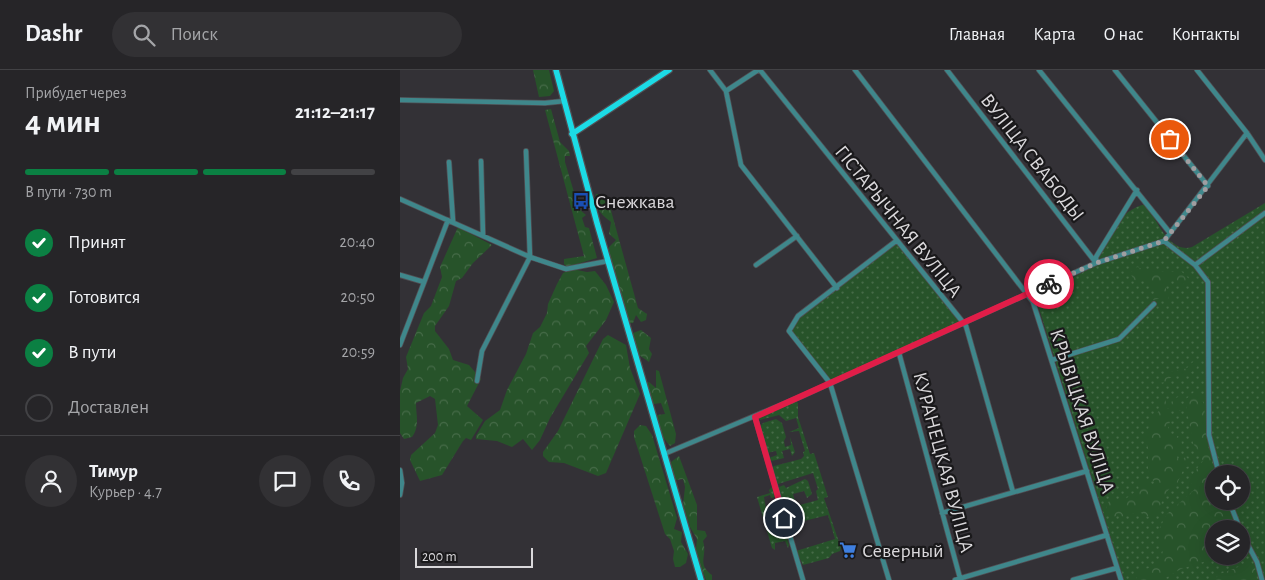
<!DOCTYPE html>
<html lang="ru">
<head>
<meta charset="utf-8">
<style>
	:root { --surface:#262528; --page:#323134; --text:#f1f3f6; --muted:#a4a5a8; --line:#424245; --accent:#0b8043 }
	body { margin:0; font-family:"Alegreya Sans",sans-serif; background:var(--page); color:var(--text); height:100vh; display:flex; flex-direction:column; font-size:19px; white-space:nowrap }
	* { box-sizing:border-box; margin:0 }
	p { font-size:16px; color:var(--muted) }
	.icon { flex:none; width:28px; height:28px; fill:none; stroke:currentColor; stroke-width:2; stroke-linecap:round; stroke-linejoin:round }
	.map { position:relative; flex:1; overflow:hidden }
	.panel { display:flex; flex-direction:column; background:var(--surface); width:400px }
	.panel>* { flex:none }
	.controls { position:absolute; left:805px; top:395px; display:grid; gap:10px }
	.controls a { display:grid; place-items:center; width:45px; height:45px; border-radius:50%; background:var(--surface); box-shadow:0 5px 20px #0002,0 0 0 1px var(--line); font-size:25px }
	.scale { position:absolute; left:15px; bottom:12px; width:118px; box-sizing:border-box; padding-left:5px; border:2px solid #dad8db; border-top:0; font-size:14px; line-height:18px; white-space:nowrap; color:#dad8db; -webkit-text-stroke:4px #1a191b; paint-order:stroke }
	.pin { position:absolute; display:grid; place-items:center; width:42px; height:42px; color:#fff; margin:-21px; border:2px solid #fff; border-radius:50%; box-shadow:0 1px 5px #0007 }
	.courier { position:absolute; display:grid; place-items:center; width:50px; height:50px; margin:-25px; border:4px solid #e11d48; border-radius:50%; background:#fff; color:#222; box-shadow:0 1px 6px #0007 }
	.overview em { font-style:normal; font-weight:600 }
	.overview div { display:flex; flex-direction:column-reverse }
	.overview { display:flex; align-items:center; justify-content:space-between; height:85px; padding:0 25px }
	h1 { font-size:32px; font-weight:600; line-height:38px }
	.bar { display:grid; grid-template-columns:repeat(4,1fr); gap:8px 5px; align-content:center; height:60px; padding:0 25px }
	.bar i { height:6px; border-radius:4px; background:var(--line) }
	.bar .selected { background:var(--accent) }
	.bar p { grid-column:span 4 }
	.line { display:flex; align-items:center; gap:12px; padding:0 25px; border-top:1px solid var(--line) }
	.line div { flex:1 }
	.round { display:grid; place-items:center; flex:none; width:52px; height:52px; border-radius:26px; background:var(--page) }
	ol { padding:0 25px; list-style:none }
	li { display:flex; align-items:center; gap:15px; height:55px }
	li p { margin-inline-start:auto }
	li .icon { padding:5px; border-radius:50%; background:var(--accent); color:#fff; stroke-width:4 }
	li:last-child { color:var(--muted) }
	li i { width:28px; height:28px; border:2px solid var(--line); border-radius:50% }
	header { display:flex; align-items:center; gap:30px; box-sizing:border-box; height:70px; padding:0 25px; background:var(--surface); border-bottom:1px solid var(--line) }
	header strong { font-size:24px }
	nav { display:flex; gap:28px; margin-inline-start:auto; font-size:18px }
	.search { width:350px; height:45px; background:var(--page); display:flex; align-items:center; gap:12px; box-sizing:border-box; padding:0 18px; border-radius:28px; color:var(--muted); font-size:19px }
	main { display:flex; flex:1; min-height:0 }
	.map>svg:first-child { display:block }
	.grass { fill:url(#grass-dots); fill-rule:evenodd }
	.forest { fill:url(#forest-crowns) }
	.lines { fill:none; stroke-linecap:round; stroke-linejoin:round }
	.minor-casing { stroke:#514f54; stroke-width:6 }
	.major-casing { stroke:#514f54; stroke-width:8 }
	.minor { stroke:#3f878b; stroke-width:4.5 }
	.major { stroke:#1cdbe6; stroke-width:5.5 }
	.done { stroke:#a09ea1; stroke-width:5; stroke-dasharray:0 9 }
	.route { stroke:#e11d48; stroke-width:6 }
	.labels { text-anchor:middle; stroke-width:4.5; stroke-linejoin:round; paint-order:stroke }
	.street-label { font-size:20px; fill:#dad8db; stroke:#1a191b }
	.poi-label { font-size:20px; fill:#dad8db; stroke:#1a191b; text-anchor:start }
</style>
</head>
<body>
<header>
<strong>Dashr</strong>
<div class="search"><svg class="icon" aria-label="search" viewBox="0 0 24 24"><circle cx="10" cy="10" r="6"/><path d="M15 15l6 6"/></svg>Поиск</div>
<nav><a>Главная</a><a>Карта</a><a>О нас</a><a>Контакты</a></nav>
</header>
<main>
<section class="panel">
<div class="overview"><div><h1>4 мин</h1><p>Прибудет через</p></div><em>21:12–21:17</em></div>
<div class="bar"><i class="selected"></i><i class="selected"></i><i class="selected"></i><i></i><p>В пути · 730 m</p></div>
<ol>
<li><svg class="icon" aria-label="check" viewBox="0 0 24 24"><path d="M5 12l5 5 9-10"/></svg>Принят<p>20:40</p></li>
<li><svg class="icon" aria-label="check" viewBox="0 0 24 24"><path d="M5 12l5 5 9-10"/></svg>Готовится<p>20:50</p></li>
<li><svg class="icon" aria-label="check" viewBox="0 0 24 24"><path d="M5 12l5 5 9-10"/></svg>В пути<p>20:59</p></li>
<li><i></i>Доставлен</li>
</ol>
<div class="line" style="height:90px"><a class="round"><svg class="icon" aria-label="person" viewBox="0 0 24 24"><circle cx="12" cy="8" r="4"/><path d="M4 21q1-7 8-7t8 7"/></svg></a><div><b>Тимур</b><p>Курьер · 4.7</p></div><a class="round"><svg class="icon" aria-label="chat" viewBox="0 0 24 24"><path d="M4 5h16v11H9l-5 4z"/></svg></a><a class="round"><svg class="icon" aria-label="phone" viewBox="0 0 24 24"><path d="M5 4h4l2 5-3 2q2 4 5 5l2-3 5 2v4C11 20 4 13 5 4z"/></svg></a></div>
</section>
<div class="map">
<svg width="865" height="510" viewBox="0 0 865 510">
	<defs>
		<pattern id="grass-dots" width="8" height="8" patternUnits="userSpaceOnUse" patternTransform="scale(1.25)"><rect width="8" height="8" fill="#27532a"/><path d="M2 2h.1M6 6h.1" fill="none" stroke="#466b48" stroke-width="1.8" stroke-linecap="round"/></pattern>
		<pattern id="forest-crowns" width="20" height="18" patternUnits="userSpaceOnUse" patternTransform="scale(1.25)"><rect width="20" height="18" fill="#27532a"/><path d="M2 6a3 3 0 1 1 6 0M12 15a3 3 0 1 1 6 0" fill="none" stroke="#466b48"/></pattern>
	</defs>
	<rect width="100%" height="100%" fill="#333136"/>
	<!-- grass -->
	<path class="grass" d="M865,133V510H724L636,229L640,225L702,192L696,193V187C709,165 719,140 746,134C757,150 769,184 792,177ZM814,404H841V431H814ZM814,459H841V486H814Z
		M496,171L562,253L430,313L391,264L390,255L398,246Z
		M395,331L398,333V347L410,384L414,383L428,427L424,428L441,478L440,481L432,484L429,488L403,495L396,481L435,469L428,445L388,455L385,439L418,430L416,421L418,419L413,403L378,414L372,399L374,396L401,389L404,386L403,382L405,381L399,361L389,362L399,358L396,348L386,351L379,345L360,350L358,347Z
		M376,349L382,353L386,367L384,371L385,377L391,375L390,367L395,382L392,386L390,379L382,381L384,388L372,391L369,388L377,385L376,381L367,383L360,357L363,353Z
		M405,409L408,411L412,424L407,428L404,421L393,424L395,431L383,433L379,417L384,415L386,418Z
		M372,417L375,427L371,428L370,425L364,427L366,439H367L369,452L371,451L373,464L376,466L382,465L381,461L385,460L389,475L388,478L385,471L375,473V480L372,478L357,427L370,423L369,420Z"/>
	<!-- forest -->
	<path class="forest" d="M133,0H149L154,21L150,26L139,27Z
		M151,39L160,72L169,81L170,86H165V92L179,139L186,145L182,148L185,157L189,158L197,188L167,197L164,194V189L184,186L145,40Z
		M196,124L207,126L238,238L247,244L246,250L241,252L236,245L233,253H228L209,182V177L216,170L209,164L211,152C201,145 194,137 196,124Z
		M58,157L92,175L73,193L62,208L56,211L49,236L35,256V261L49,279L53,290L69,295L81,309L67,336L83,350L71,370L66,368L63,371L42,405L20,411L10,390L11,385L35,363L38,355L35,329L30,326L16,333C16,346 20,356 12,367L4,369L0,363V321L3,308L8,299L6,287L24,243L31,236L42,207L40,197Z
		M737,197L750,201L782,202L789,209L781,216L778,211L772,210L766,216V221L769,227L766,232L762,228L753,230L756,222C753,213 746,210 738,211L734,210L730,203Z
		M172,199L187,202L195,201L206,215L214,232L206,250L186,276L189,283L150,348L140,370L132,380L123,369L112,377L97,371L76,369V366L85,351L100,340L107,320L126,284L133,263L140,257L147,243L148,234L157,214L163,203Z
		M241,260L251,268L249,279L252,284L249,292L239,285L232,265L233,263Z
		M208,265L226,275L230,298L240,324L206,403L198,406L164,393L149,392L143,386V382L158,361L203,269Z
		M795,290L797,292V297L784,308L776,305L770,308L767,312L758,313C763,299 776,302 787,298Z
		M256,300L259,301L276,364L275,373L270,376L262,366L257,345L265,344L261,333L254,334L250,329L246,313L249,312L256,318Z
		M794,322L801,325L804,336L809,383L816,404H814V431H825L836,459H814V486H822L781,499L762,510H737L736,506L741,501L759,494L763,481L758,461L767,444L794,420V415L787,411L803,391L793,373L785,330Z
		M779,326L782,337L780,341L772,337L767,339V343L772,345L768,358L771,364L780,367C784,378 780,379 777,387L779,390L786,387L789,390V396L784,398L777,414C762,419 763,439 752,448L739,442L722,447L717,444L713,451C707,445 703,437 710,430H724L739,419L738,415L741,409L754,415V412L748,404V379L745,370L750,353L760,339V327H765L766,333L769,334Z
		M240,355L246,356L252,365L277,448L274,459L282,462L281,472L288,484L286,493L280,497H275L273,489L274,481L270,469L265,464L234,367V361Z
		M279,386L297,435V460L305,461L307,466L303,471C308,487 296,493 312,505V510H306L301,498L296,479L297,469L290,457L283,435L285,417L283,409L276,410L273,406L271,392Z
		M851,492L855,497L857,510H813L820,504Z"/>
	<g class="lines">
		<!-- minor casing -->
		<g class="minor-casing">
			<path id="minor" d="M310,0L326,21L341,95L437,218
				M360,0L566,256L613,422
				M455,0L633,232L721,510
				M547,0L696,193
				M639,0L770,163
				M715,0L808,116
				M797,0L847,63L865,90
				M326,21L358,0
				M0,30L145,33L165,31
				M81,91L83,165
				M49,92L53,151
				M0,129L130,187L166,199L208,191
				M764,171L795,195L808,212L809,365L819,404
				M764,171L847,63
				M696,192V187L737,120
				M356,195L397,166
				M795,195L865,143
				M0,205L24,212
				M0,275L48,150
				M499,283L560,508
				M652,290L719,269L754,234
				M77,311L82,281L130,187L126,81
				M355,347L403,510
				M264,384L400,327L696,193L764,171
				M0,400L2,413L0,425
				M829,431L840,459
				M542,443L687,401
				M841,462L857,492L862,510
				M489,510L430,313L389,261L398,246L496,171
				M555,510L707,465
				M673,510L717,498"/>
		</g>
		<!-- major casing -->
		<g class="major-casing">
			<path id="major" d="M156,0L197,153L301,510
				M172,64L269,0"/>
		</g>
		<!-- minor -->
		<use href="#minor" class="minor"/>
		<!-- major -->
		<use href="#major" class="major"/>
	</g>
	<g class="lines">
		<!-- done -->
		<path class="done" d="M649,214L696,193L764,171L808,116L770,69"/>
		<!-- route -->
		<path class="route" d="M384,448L355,347L649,214"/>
	</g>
	<!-- icons -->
	<defs>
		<g id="bus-bare" transform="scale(1.35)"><path d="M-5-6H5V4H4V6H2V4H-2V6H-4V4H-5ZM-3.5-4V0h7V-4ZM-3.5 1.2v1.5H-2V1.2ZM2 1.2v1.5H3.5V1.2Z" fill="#1a4fb4" stroke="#1a191b" stroke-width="2.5" paint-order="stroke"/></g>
		<g id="supermarket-bare" transform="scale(1.35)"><path d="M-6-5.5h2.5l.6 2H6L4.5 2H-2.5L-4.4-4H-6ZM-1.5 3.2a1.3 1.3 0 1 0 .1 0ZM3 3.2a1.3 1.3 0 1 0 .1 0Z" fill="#3f7fe0" stroke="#1a191b" stroke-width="2.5" paint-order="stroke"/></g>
	</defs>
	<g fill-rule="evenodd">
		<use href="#bus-bare" x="181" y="131"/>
		<use href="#supermarket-bare" x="448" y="480"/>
	</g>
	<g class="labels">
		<!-- street labels -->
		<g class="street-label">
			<text transform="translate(633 87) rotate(52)" y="7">ВУЛІЦА СВАБОДЫ</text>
			<text transform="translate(499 151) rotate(51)" y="7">ГІСТАРЫЧНАЯ ВУЛІЦА</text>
			<text transform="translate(683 341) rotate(72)" y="7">КРЫВІЦКАЯ ВУЛІЦА</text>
			<text transform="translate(544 392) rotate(75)" y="7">КУРАНЕЦКАЯ ВУЛІЦА</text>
		</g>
		<!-- poi labels -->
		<g class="poi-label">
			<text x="195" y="138">Снежкава</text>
			<text x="462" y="487">Северный</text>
		</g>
	</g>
</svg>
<div class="controls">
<a><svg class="icon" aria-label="locate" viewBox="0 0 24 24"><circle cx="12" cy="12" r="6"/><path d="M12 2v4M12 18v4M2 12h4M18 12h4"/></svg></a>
<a><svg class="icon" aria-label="layers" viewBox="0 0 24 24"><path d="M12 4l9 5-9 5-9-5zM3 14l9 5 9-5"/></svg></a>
</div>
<div class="scale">200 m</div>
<div class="pin" style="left:770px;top:69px;background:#ea580c"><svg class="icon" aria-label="bag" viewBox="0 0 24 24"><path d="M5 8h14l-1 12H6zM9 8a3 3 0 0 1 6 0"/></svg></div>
<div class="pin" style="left:384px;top:448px;background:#1f2937"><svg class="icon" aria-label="home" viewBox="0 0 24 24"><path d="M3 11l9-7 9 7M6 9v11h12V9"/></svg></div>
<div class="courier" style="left:649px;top:214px"><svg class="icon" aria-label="bike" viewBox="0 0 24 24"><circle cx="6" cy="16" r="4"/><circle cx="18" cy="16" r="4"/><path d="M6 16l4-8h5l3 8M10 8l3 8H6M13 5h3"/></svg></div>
</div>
</main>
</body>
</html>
